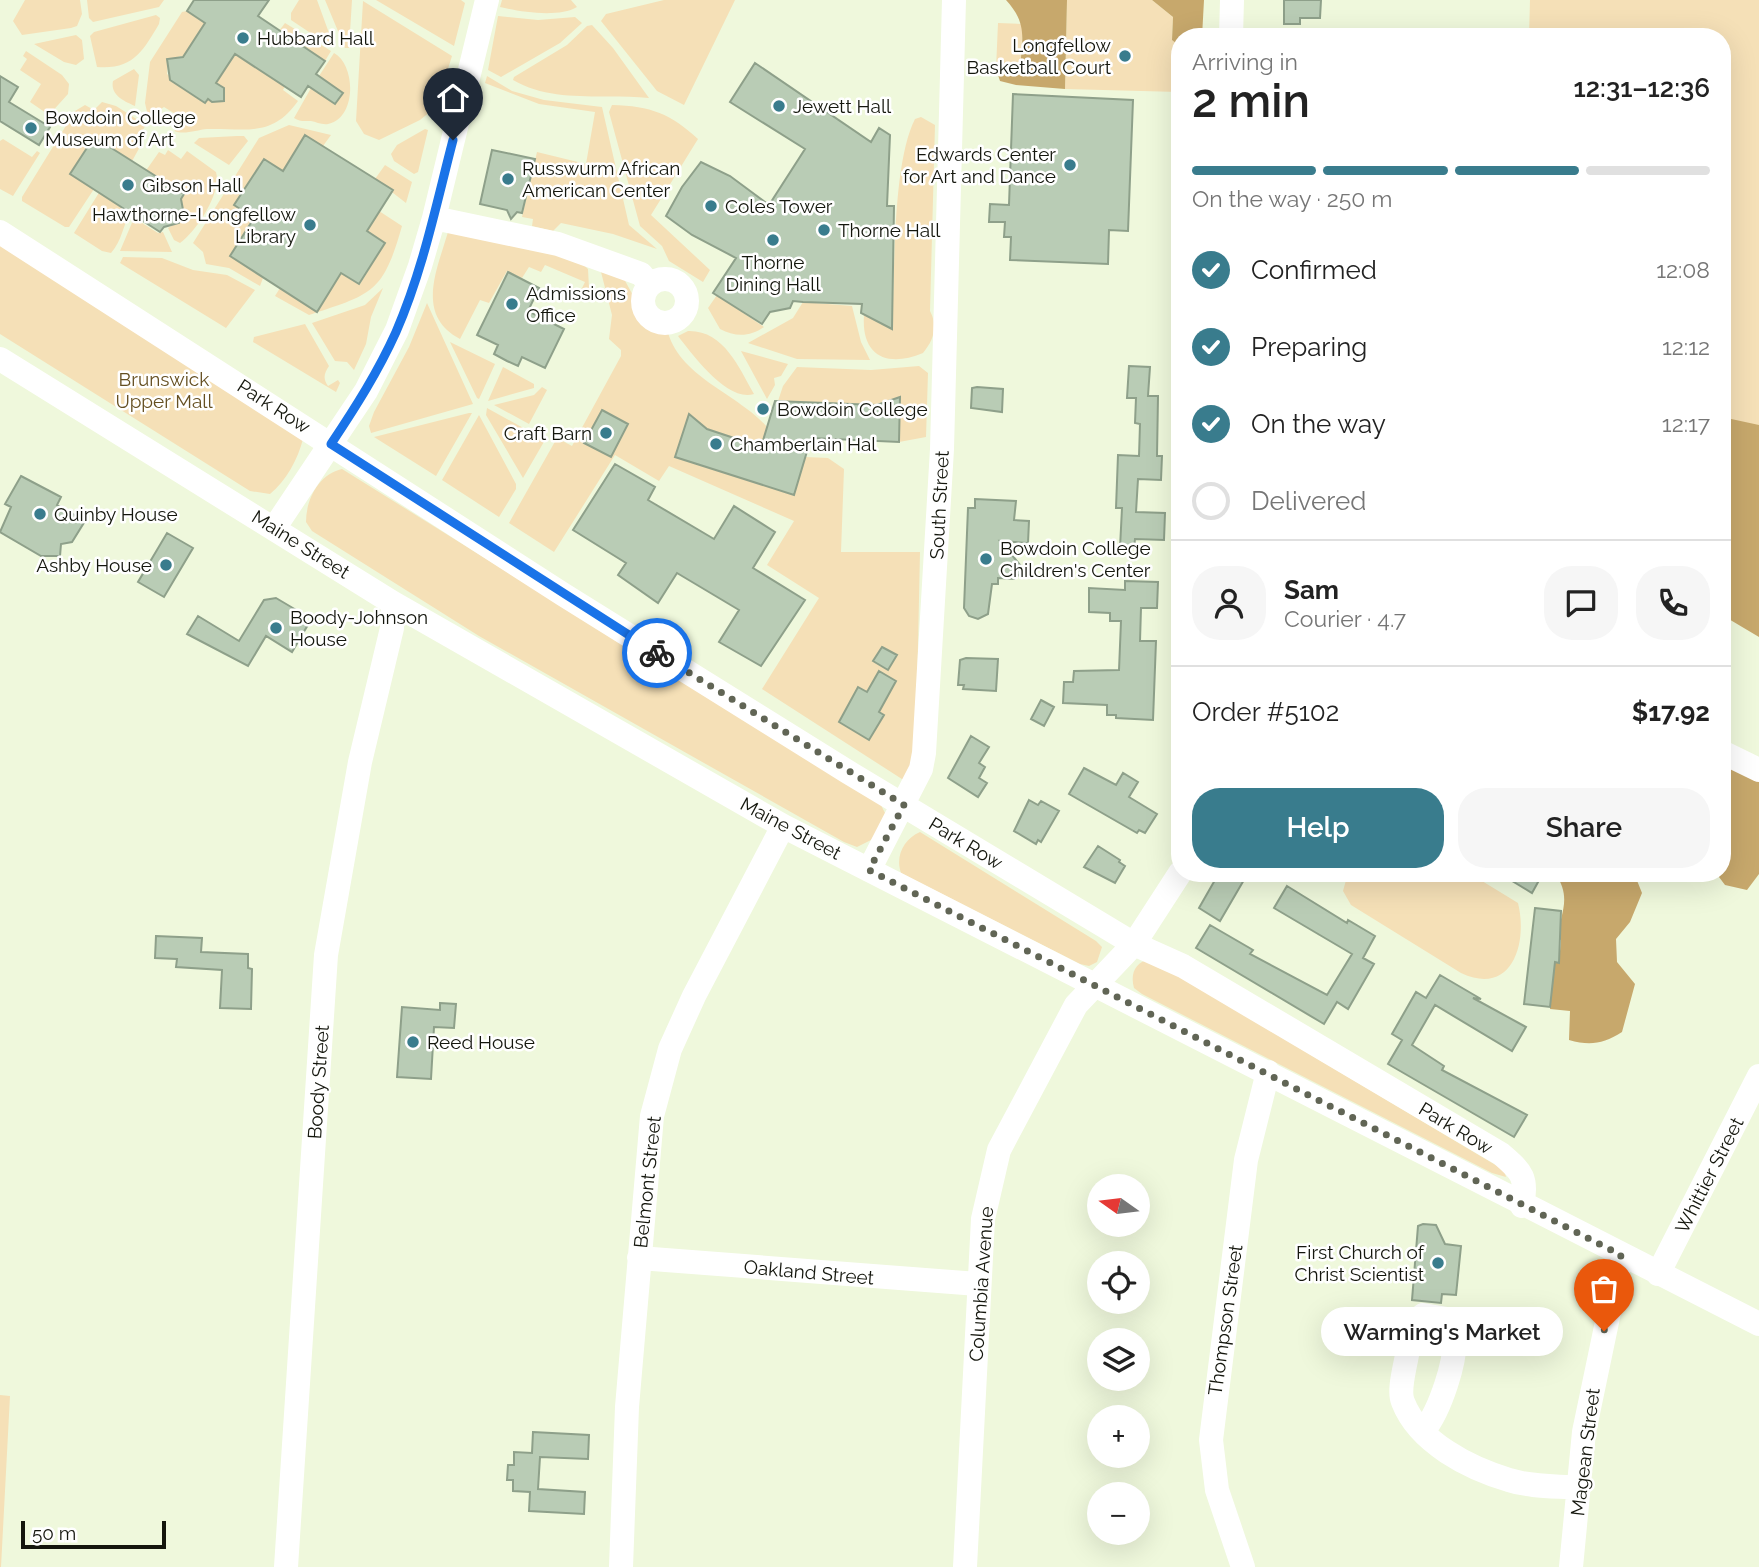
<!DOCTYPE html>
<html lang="en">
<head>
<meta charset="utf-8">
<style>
	:root { --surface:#fff; --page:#f6f6f6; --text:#222; --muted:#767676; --line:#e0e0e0; --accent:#397c8d }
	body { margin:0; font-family:Raleway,sans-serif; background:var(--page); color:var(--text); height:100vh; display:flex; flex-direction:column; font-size:26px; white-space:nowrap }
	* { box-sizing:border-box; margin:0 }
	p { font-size:23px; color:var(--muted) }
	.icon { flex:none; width:38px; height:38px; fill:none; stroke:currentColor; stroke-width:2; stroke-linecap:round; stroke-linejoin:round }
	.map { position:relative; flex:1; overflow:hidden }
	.side { position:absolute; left:1171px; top:28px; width:560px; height:854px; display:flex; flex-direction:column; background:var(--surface); border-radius:28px; box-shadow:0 7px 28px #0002 }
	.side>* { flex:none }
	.needle { width:46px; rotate:284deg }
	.buttons { position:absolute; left:1087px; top:1174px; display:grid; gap:14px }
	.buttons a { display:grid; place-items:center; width:63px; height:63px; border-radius:50%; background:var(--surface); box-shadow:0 7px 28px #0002; font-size:35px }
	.scale { position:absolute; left:21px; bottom:18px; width:145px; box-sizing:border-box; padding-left:7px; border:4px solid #14160d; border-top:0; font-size:19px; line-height:24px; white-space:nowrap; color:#14160d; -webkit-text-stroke:5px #fff; paint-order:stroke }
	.pin { position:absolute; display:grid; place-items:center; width:60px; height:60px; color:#fff; margin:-72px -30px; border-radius:50% 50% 50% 0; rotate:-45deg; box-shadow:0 0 7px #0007 }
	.pin .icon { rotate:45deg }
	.courier { position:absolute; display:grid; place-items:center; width:70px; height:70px; margin:-35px; border:5px solid #1a73e8; border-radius:50%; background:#fff; color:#222; box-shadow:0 2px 9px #0007 }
	.bubble { position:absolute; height:49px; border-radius:24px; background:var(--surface); box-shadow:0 7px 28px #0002; font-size:23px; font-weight:600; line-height:49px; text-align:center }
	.summary em { font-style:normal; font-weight:600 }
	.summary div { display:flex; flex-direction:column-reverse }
	.summary { display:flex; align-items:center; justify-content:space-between; height:119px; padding:0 21px }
	h1 { font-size:46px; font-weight:600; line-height:52px }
	.bar { display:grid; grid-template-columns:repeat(4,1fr); gap:10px 7px; align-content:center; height:84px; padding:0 21px }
	.bar i { height:9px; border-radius:5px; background:var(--line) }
	.bar .selected { background:var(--accent) }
	.bar p { grid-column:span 4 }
	.line { display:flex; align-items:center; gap:18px; padding:0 21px; border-top:2px solid var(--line) }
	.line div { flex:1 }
	.round { display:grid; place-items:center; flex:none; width:74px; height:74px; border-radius:28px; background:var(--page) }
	ol { padding:0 21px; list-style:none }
	li { display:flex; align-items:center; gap:21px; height:77px }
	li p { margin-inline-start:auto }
	li .icon { padding:7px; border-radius:50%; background:var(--accent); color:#fff; stroke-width:4 }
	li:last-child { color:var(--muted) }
	li i { width:38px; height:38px; border:4px solid var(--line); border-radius:50% }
	.primary-button { display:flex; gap:14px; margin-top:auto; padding:14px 21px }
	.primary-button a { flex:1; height:80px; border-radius:28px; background:var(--accent); color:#fff; font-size:28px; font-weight:600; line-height:80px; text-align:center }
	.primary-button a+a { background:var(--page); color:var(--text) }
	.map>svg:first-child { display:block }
	.green { fill:#f5e0b7 }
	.forest { fill:#c7a86c }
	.building { fill:#b9ccb5; stroke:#8ea08a; stroke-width:2 }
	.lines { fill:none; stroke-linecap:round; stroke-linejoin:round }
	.minor { stroke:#fff; stroke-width:24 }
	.done { stroke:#616555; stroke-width:7; stroke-dasharray:0 12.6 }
	.route { stroke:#1a73e8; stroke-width:9 }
	.poi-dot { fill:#397c8d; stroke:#fff; stroke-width:2.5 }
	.labels { text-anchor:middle; stroke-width:5; stroke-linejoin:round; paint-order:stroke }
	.poi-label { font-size:19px; fill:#14160d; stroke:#fff; text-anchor:start }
	.park-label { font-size:19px; fill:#654f21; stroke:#fff }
	.street-label { font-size:19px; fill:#14160d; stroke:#fff }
</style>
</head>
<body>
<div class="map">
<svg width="1759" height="1567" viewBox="0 0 1759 1567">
	<rect width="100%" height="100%" fill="#eff8dc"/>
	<!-- green -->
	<path class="green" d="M25,0H80L82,14L77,26L71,28L22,35L13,21Z
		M87,0H164L159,7L93,22L89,18Z
		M299,0H317L333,44H327L291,20V13Z
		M325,0H352L349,48H345Z
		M376,0H461L465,3L454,46Z
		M502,0H571L577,7C559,18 520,12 500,7Z
		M664,0H735L684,105L657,91L601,21L606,14Z
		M1067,0H1152L1173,17L1172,40L1179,43V92L1065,89Z
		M1530,0H1759V592L1722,576V37H1529Z
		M363,1L452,56L436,107L420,120L379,140L364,134L356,121Z
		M187,11L205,23L183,57L180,56L168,62L167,74L205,103L208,99L212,102L223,98L222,87L216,83L235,54L285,86L283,90L298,101C272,138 246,128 207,129C197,130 184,135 174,131L184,125L180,122L182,118L164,107L155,113L158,116L156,120L148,116L145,103L150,62L182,12Z
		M156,15L160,18L159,24C143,51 133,70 97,67L90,36L94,32Z
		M498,16L538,20L575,17L582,23L560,43L501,77L488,70Z
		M285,23L331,51L325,61L279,31Z
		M998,23L1023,24L1020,71L996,69Z
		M592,25L613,48L649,98C605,93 554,104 513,80L514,77L567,45L587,26Z
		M76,35L82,40L84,59L76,65L64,62L34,44Z
		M26,51L62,75L69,84L68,94L49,115L30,102L41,84L20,70L27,59L23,56Z
		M334,53C356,65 357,118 328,124C322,125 316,122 311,121C304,121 300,122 294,118L311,88L329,100L337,89L319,76Z
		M134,69L139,75L135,106C124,101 110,95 113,81Z
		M487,76L512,91L544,100L602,107L629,225L657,249L613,234L561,223L553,231L532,226L533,219L522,217L537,152L586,164L595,112L539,104L485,83Z
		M102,102L116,106L146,125L137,139L142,143L131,163L93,137L70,174L94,189L69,227H65L22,201V197L75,111L85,105L94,110Z
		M612,105C651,106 671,114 698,139L651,215L710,270L703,282L669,261L662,246L640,226L609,112Z
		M921,117L935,125L930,311C938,326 934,340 923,353C887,368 861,356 864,315L892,329C895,275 892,164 915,119Z
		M289,125L331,135L323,146L305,135L283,171L263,159L234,205L254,218L230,256L263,278L260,286L229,268L206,264L203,252L193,243L259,138Z
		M425,129L428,130L418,172L414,174L394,161L391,154L397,145Z
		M237,136H244L248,141L229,165L194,143L199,138Z
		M3,139L32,157L37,151L40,153L13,196L0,189V141Z
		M168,150L181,159L187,151L216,172C222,192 197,231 180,243L174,240L168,228L182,219L184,210L180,201L184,194L145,172L159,152L165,155Z
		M385,165L412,182L406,203L375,179Z
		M100,191L131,211C123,225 122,241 111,253L102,251L74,233Z
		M379,211L402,226C383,293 373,294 309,315L275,296L280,288L317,311L341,273L360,284L385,243L367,231Z
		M134,218L158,233L163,232L172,252L120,251Z
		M448,232L575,257L588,269L589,288L584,298L578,296L585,282L545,265L541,272L529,267L522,278L507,271L489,303L480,300L460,339C415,315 437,270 448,232Z
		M0,241L303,439C298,459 286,481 270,494L250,491L0,334Z
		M123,257L162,258L193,270L227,275L255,290L226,328L120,263Z
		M601,272L623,277L648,323L667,329C678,377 739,394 767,427L761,447L716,432L715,435L689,414L675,457L794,495L805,457L828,458L844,469L841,552H920L916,738L912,766L905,781L762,689L819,598L767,565L794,521L669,466L659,481L615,455L554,552L509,523L557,438L572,446L621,356V350L609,339L612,315Z
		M383,288L371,317L366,344L354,370L347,362L335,361L312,323L365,305Z
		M717,295L764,327C750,337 735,337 720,329L708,308Z
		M803,302L852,306L861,342L870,360L797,359L748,343L793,318Z
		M427,303L473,404L371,433L369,426L374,412L409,347Z
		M305,324L329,366C325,372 322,378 328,386L338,380L340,383L336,392L253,342L254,337Z
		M688,331C724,330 739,368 754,394C728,403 692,354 678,336Z
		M450,342L495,364L479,399L477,398Z
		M741,351L788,364L781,376L774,378L775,385L767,399Z
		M919,366L928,373L926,437L899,442L900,398L870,408L869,405L778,401L783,386L797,367L871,370Z
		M503,367L534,384V388L488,401Z
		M542,387L547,390L529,424L494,405L534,395Z
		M487,408L545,440L523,478L486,415Z
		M472,413L436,476L374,437L469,413Z
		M479,415L516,484V489L499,517L442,480Z
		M342,469L881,805L886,815L879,836L857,847L844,842L479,636L312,531L306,522C306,499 319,474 342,469Z
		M920,832L1096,941L1102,947L1097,962L1089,966L1080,964L901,873C895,856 904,839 920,832Z
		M1348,873H1469L1518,903C1528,943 1512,997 1461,973L1351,905L1343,891Z
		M1150,959L1504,1170L1506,1177L1492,1173L1142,994L1134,988C1130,974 1135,962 1150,959Z
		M0,1395L10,1396L1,1567H0Z"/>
	<!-- forest -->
	<path class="forest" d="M1006,0H1067L1065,89L1016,85L1000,81L996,69L1020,70C1022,39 1028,24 1006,0Z
		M1152,0H1204L1202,37H1180L1179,43H1176L1172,40L1173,17Z
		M1722,417L1759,425V637L1722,615Z
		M1722,761L1759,781V874L1747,890L1725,885L1716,873H1722Z
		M1555,873H1634L1642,893L1630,922L1616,939L1617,962L1635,984L1622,1032C1603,1044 1590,1046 1569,1040L1570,1011L1550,1009L1555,962H1559L1561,940L1557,939C1561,911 1572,898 1555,873Z"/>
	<!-- building -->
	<path class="building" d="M194,0H269L258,16L325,61L316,74L343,93L335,104L308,86L301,97L235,54L216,83L224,88V101L212,102L208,99L205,103L170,80L167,59L183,57L205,23L187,11Z
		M1284,0H1321L1320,18H1300V24H1284Z
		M755,63L871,142L879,128L890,135L887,206H894L892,329L861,313L862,304L803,302L793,301L790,308L770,312L762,324L713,293L736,258L692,235L666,216L682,187L701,162L730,176L769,205L805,149L730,102Z
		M0,76L18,87L9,102L50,127L39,145L0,121Z
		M1013,94L1133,100L1128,231L1109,230L1108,264L1010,260L1011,237H1004L1005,222H989L990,204L1009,205Z
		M305,135L393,190L367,231L385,243L359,284L341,273L317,312L230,256L254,218L234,205L264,159L283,171Z
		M94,137L184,194L181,199L184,215L179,223L164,227L160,232L70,174Z
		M492,150L535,159L522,213L517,212L511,219L507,210L480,204Z
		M508,272L539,288L528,311L564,329L545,368L522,357L518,366L507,361L494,354L498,345L477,335Z
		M1129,366L1150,367L1148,396H1158L1157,456H1162L1161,480L1138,479L1136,512L1165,513L1164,540L1135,539L1134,548H1120L1122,508H1116L1118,455L1139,456L1140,424L1135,423L1136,398H1127Z
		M977,387L1003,389L1002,412L971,408L972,388Z
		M900,397L899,442L811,438L794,495L675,457L689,414L707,429L761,447L775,401L877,405Z
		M602,410L628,424L611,457L584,443Z
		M615,464L655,487L648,500L714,539L734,506L775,532L753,568L805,600L761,666L719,642L739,610L677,573L658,603L618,575L626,563L573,530Z
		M21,476L61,497L57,505L85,521L72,542L61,544L60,556H41L0,532L11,507L5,504Z
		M975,499L1016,501L1014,520L1029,521L1028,543L1000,541L1021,566L1020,574L1014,579L998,578V584H992L988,614L978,619L969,616L964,608L968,508H975Z
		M167,533L193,548L164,597L138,582Z
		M1125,581L1158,582L1157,608H1141L1140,641H1156L1153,720L1116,718V715H1107V705L1063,703L1064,682H1073L1074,671L1119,670L1121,621H1110V613L1089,612V588L1125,590Z
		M276,598L303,614L304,620L309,623L292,652L266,636L248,666L187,634L198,616L239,641L264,600Z
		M882,647L897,655L888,670L873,661Z
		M966,658L998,659L996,691L963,689L964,685H958L960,660Z
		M879,671L896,681L879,712L884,715L869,740L839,722L858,687L867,692Z
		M1041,700L1054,707L1044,726L1031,719Z
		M971,736L989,747L979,763L985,767L979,778L987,783L978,797L948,778Z
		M1084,768L1116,785L1123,773L1138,782L1129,797L1157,814L1145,833L1139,830L1137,833L1069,794Z
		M1029,800L1038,805L1041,801L1059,811L1041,842L1038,840L1036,844L1014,831Z
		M1098,846L1120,860L1119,862L1125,866L1115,883L1084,867Z
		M1219,873H1248L1220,921L1199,908Z
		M1499,873H1543L1532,893Z
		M1287,886L1347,923L1348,920L1375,936L1363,958L1374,964L1348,1009L1337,1002L1324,1024L1196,948L1210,925L1253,950L1250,954L1327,995L1352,954L1274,908Z
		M1535,908L1561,911L1559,963L1555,962L1550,1007L1524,1004Z
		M156,936L202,938L201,952L248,954V968L252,969L251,1009L220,1008L222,970L176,967L177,959L155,958Z
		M1440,975L1481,999L1473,998L1526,1027L1512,1051L1435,1005L1412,1045L1444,1066L1442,1070L1527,1115L1514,1137L1388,1064L1402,1040L1392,1034L1416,992L1426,998Z
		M440,1003L456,1004L454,1028L434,1027L431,1079L397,1077L402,1007L440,1010Z
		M1423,1224L1436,1225L1445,1244L1461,1246L1456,1295L1442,1294L1441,1303L1412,1300L1418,1226Z
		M533,1432L589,1435L588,1459L540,1457L538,1489L585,1492L584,1514L529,1511L530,1492L513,1491V1480H507L508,1465H514V1452L532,1453Z"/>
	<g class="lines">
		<!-- minor -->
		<path class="minor" d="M1231,37L1232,0
			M434,218L558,244L641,274L650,285
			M0,232L564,595L848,772L1134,944L1183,966L1501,1154C1522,1172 1528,1178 1522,1206
			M643 301a22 22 0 1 1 44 0a22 22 0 1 1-44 0Z
			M0,359L393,603L783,826L1759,1324
			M275,527L366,391L397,330L420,266L434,218L487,0
			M1722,752L1759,770
			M869,870L921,769L924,753L942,449L954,0
			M639,1258L978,1284
			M1658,1274L1759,1076
			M1424,1430C1439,1412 1458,1359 1454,1334C1453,1330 1449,1323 1447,1319L1423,1315C1410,1329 1409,1347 1405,1365C1403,1375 1399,1393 1403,1402C1419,1443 1469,1468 1509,1480C1530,1487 1557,1486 1579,1488
			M286,1567L326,955L360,762L392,628L393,603
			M621,1567L627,1407L652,1116L670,1049L694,996L783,826
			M965,1567L983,1219L999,1150L1076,1005L1134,944L1180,873
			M1243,1567L1217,1490L1211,1440L1246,1160L1268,1072
			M1571,1567L1584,1432L1621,1255"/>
	</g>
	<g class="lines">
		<!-- done -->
		<path class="done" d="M657,653L904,805L869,870L1621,1255L1604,1331"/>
		<!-- route -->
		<path class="route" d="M453,140C436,205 423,270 396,332C378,372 355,408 331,444L657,653"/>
	</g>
	<!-- markers -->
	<g class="poi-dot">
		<circle cx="243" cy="38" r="7"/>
		<circle cx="1125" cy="56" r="7"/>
		<circle cx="779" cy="106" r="7"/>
		<circle cx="31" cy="128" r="7"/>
		<circle cx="1070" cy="165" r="7"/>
		<circle cx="508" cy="179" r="7"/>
		<circle cx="128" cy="185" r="7"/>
		<circle cx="711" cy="206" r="7"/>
		<circle cx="310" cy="225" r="7"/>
		<circle cx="824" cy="230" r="7"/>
		<circle cx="773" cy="240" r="7"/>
		<circle cx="512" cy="304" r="7"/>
		<circle cx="763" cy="409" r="7"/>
		<circle cx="606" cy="433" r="7"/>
		<circle cx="716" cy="444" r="7"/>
		<circle cx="40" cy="514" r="7"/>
		<circle cx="986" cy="559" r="7"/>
		<circle cx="166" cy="565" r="7"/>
		<circle cx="276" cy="628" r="7"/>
		<circle cx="413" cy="1042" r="7"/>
		<circle cx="1438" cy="1263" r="7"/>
	</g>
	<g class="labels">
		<!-- poi labels -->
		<g class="poi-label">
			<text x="257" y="45">Hubbard Hall</text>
			<text x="1111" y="52" text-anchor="end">Longfellow<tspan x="1111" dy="22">Basketball Court</tspan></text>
			<text x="793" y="113">Jewett Hall</text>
			<text x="45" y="124">Bowdoin College<tspan x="45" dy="22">Museum of Art</tspan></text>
			<text x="1056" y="161" text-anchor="end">Edwards Center<tspan x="1056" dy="22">for Art and Dance</tspan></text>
			<text x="522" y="175">Russwurm African<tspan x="522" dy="22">American Center</tspan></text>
			<text x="142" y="192">Gibson Hall</text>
			<text x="725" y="213">Coles Tower</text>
			<text x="296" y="221" text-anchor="end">Hawthorne-Longfellow<tspan x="296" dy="22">Library</tspan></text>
			<text x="838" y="237">Thorne Hall</text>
			<text x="773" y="269" text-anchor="middle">Thorne<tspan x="773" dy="22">Dining Hall</tspan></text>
			<text x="526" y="300">Admissions<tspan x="526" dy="22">Office</tspan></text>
			<text x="777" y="416">Bowdoin College</text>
			<text x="592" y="440" text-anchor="end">Craft Barn</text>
			<text x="730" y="451">Chamberlain Hal</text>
			<text x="54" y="521">Quinby House</text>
			<text x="1000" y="555">Bowdoin College<tspan x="1000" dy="22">Children's Center</tspan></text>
			<text x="152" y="572" text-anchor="end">Ashby House</text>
			<text x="290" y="624">Boody-Johnson<tspan x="290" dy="22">House</tspan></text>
			<text x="427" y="1049">Reed House</text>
			<text x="1424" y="1259" text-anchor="end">First Church of<tspan x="1424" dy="22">Christ Scientist</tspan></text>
		</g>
		<!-- park labels -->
		<g class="park-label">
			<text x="164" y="386">Brunswick<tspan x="164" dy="22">Upper Mall</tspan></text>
		</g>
		<!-- street labels -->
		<g class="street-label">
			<text transform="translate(274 406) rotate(33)" y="7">Park Row</text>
			<text transform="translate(939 505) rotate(-87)" y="7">South Street</text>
			<text transform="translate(301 544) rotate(32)" y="7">Maine Street</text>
			<text transform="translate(791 828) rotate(28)" y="7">Maine Street</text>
			<text transform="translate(966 843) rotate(31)" y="7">Park Row</text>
			<text transform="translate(318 1082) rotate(-86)" y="7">Boody Street</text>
			<text transform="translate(1456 1128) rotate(31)" y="7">Park Row</text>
			<text transform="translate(1709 1175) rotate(-63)" y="7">Whittier Street</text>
			<text transform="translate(647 1182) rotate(-84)" y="7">Belmont Street</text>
			<text transform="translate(809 1272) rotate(5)" y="7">Oakland Street</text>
			<text transform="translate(981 1284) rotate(-86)" y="7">Columbia Avenue</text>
			<text transform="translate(1225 1320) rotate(-82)" y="7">Thompson Street</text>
			<text transform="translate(1585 1452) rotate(-83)" y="7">Magean Street</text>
		</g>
	</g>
</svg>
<div class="buttons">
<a><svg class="needle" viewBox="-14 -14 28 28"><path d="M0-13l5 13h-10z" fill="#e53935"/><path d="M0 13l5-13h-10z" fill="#767676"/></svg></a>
<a><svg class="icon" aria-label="locate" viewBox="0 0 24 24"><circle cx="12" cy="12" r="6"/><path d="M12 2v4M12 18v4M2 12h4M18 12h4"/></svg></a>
<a><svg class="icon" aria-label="layers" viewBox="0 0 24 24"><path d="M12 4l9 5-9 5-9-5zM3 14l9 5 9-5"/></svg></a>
<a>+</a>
<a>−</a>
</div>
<div class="scale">50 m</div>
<div class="pin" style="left:1604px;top:1331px;background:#ea580c"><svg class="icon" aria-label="bag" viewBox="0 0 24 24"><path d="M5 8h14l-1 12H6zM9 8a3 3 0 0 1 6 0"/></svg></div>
<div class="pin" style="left:453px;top:140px;background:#1f2937"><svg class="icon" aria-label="home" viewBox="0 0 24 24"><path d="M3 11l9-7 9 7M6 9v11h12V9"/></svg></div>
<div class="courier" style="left:657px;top:653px"><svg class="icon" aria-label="bike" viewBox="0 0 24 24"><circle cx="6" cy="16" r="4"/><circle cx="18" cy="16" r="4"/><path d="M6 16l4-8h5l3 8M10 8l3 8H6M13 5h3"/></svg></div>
<div class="bubble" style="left:1321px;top:1307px;width:242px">Warming's Market</div>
<section class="side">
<div class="summary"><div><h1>2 min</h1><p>Arriving in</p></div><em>12:31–12:36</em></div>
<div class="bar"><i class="selected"></i><i class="selected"></i><i class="selected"></i><i></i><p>On the way · 250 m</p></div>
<ol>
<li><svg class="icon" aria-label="check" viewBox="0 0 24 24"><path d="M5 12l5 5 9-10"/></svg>Confirmed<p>12:08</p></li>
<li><svg class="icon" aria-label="check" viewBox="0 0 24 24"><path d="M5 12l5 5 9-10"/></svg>Preparing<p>12:12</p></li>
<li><svg class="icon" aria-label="check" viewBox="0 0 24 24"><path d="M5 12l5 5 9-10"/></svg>On the way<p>12:17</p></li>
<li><i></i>Delivered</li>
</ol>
<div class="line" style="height:126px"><a class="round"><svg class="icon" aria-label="person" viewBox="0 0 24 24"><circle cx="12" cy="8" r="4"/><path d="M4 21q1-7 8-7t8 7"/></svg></a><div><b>Sam</b><p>Courier · 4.7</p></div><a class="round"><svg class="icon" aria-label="chat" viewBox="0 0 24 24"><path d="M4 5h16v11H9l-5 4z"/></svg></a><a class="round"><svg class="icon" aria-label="phone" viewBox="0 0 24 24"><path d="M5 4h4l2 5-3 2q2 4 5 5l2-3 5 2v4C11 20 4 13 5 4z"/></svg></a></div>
<div class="line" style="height:91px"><div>Order #5102</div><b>$17.92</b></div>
<div class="primary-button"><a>Help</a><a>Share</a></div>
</section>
</div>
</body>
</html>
